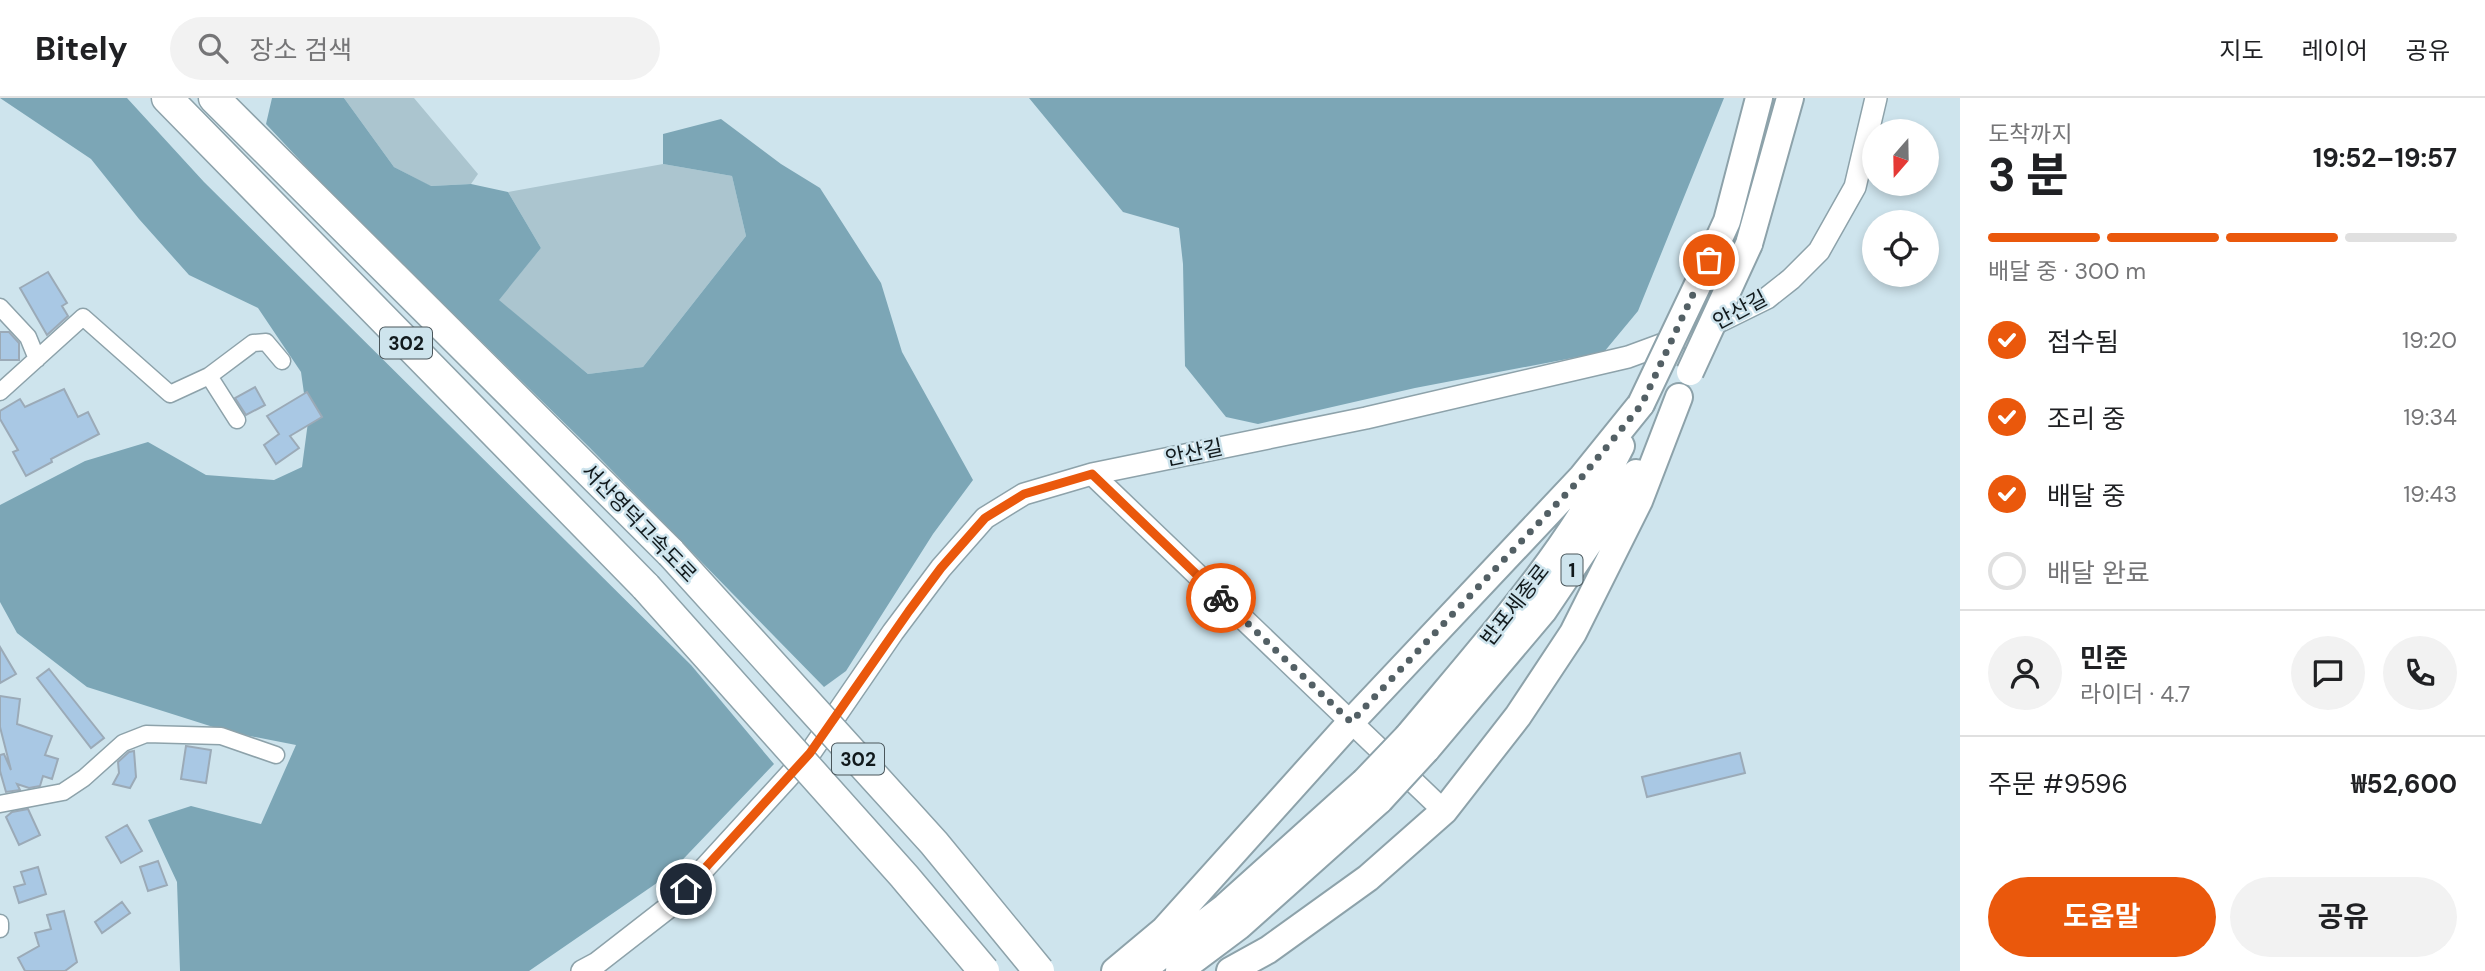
<!DOCTYPE html>
<html lang="ko">
<head>
<meta charset="utf-8">
<style>
	:root { --surface:#fff; --page:#f2f2f2; --text:#202124; --muted:#757577; --line:#e0e0e0; --accent:#ea580c }
	body { margin:0; font-family:"DM Sans","Noto Sans KR",sans-serif; background:var(--page); color:var(--text); height:100vh; display:flex; flex-direction:column; font-size:26px; white-space:nowrap }
	* { box-sizing:border-box; margin:0 }
	p { font-size:23px; color:var(--muted) }
	.icon { flex:none; width:38px; height:38px; fill:none; stroke:currentColor; stroke-width:2; stroke-linecap:round; stroke-linejoin:round }
	.map { position:relative; flex:1; overflow:hidden }
	.panel { display:flex; flex-direction:column; background:var(--surface); width:525px }
	.panel>* { flex:none }
	.needle { width:46px; rotate:200deg }
	.fabs { position:absolute; left:1862px; top:21px; display:grid; gap:14px }
	.fabs a { display:grid; place-items:center; width:77px; height:77px; border-radius:50%; background:var(--surface); box-shadow:0 4px 10px #0003; font-size:35px }
	.pin { position:absolute; display:grid; place-items:center; width:60px; height:60px; color:#fff; margin:-30px; border:4px solid #fff; border-radius:50%; box-shadow:0 2px 7px #0007 }
	.courier { position:absolute; display:grid; place-items:center; width:70px; height:70px; margin:-35px; border:5px solid #ea580c; border-radius:50%; background:#fff; color:#222; box-shadow:0 2px 9px #0007 }
	.head em { font-style:normal; font-weight:700 }
	.head div { display:flex; flex-direction:column-reverse }
	.head { display:flex; align-items:center; justify-content:space-between; height:119px; padding:0 28px }
	h1 { font-size:46px; font-weight:700; line-height:52px }
	.bar { display:grid; grid-template-columns:repeat(4,1fr); gap:10px 7px; align-content:center; height:84px; padding:0 28px }
	.bar i { height:9px; border-radius:5px; background:var(--line) }
	.bar .on { background:var(--accent) }
	.bar p { grid-column:span 4 }
	.line { display:flex; align-items:center; gap:18px; padding:0 28px; border-top:2px solid var(--line) }
	.line div { flex:1 }
	.round { display:grid; place-items:center; flex:none; width:74px; height:74px; border-radius:37px; background:var(--page) }
	ol { padding:0 28px; list-style:none }
	li { display:flex; align-items:center; gap:21px; height:77px }
	li p { margin-inline-start:auto }
	li .icon { padding:7px; border-radius:50%; background:var(--accent); color:#fff; stroke-width:4 }
	li:last-child { color:var(--muted) }
	li i { width:38px; height:38px; border:4px solid var(--line); border-radius:50% }
	.button { display:flex; gap:14px; margin-top:auto; padding:14px 28px }
	.button a { flex:1; height:80px; border-radius:42px; background:var(--accent); color:#fff; font-size:28px; font-weight:700; line-height:80px; text-align:center }
	.button a+a { background:var(--page); color:var(--text) }
	header { display:flex; align-items:center; gap:42px; box-sizing:border-box; height:98px; padding:0 35px; background:var(--surface); border-bottom:2px solid var(--line) }
	header strong { font-size:33px }
	nav { display:flex; gap:38px; margin-inline-start:auto; font-size:24px }
	.search { width:490px; height:63px; background:var(--page); display:flex; align-items:center; gap:18px; box-sizing:border-box; padding:0 24px; border-radius:38px; color:var(--muted); font-size:26px }
	main { display:flex; flex:1; min-height:0 }
	.map>svg:first-child { display:block }
	.green { fill:#abc5cf }
	.forest { fill:#7ca6b6 }
	.building { fill:#a9c8e4; stroke:#9baab7; stroke-width:2 }
	.lines { fill:none; stroke-linecap:round; stroke-linejoin:round }
	.minor-casing { stroke:#8da2aa; stroke-width:19 }
	.tertiary-casing { stroke:#8da2aa; stroke-width:24 }
	.trunk-casing { stroke:#8da2aa; stroke-width:30 }
	.motorway-casing { stroke:#8da2aa; stroke-width:33 }
	.minor { stroke:#fff; stroke-width:16 }
	.tertiary { stroke:#fff; stroke-width:21 }
	.trunk { stroke:#fff; stroke-width:26 }
	.motorway { stroke:#fff; stroke-width:30 }
	.trunk-bridge-casing { stroke:#8da2aa; stroke-width:30; stroke-linecap:butt }
	.motorway-bridge-casing { stroke:#8da2aa; stroke-width:33; stroke-linecap:butt }
	.trunk-bridge { stroke:#fff; stroke-width:26 }
	.motorway-bridge { stroke:#fff; stroke-width:30 }
	.done { stroke:#536065; stroke-width:7; stroke-dasharray:0 12.6 }
	.route { stroke:#ea580c; stroke-width:9 }
	.labels { text-anchor:middle; stroke-width:5; stroke-linejoin:round; paint-order:stroke }
	.shield { fill:#cee4ed; stroke:#4a565b; stroke-width:2 }
	.shield-label { font-size:19px; font-weight:bold; fill:#11191c }
	.street-label { font-size:21px; fill:#11191c; stroke:#cee4ed }
</style>
</head>
<body>
<header>
<strong>Bitely</strong>
<div class="search"><svg class="icon" aria-label="search" viewBox="0 0 24 24"><circle cx="10" cy="10" r="6"/><path d="M15 15l6 6"/></svg>장소 검색</div>
<nav><a>지도</a><a>레이어</a><a>공유</a></nav>
</header>
<main>
<div class="map">
<svg width="1960" height="873" viewBox="0 0 1960 873">
	<rect width="100%" height="100%" fill="#cee4ed"/>
	<!-- green -->
	<path class="green" d="M344,0H414L478,76L471,86L430,88L394,69Z
		M663,66L732,78L746,138L643,269L588,276L498,202L541,150L508,94Z"/>
	<!-- forest -->
	<path class="forest" d="M0,0H127L204,84L691,567L774,666L667,778L529,873H180L177,784L148,722L191,708L261,726L296,647L229,634L87,589L17,535L0,504V407L85,363L148,344L206,377L274,382L302,369L308,324L301,274L258,210L189,177L139,121L91,61Z
		M272,0H344L394,69L431,88L471,86L508,94L541,150L499,202L588,276L643,269L746,138L732,78L663,66V36L721,21L781,66L820,90L881,185L902,254L973,382L933,436L846,573L824,589L590,350L339,104L266,26Z
		M1029,0H1724L1638,213L1604,254L1415,290L1258,326L1226,319L1185,268L1183,166L1179,130L1123,114Z"/>
	<!-- building -->
	<path class="building" d="M48,174L67,205L62,208L68,218L47,237L20,190Z
		M0,234H9L19,245V262H0Z
		M255,289L265,307L246,317L235,300Z
		M64,291L78,319L88,314L99,336L51,361L52,364L26,378L13,354L18,352L0,321V313L20,301L25,309Z
		M307,294L322,319L290,338L299,350L276,366L264,347L279,336L267,318Z
		M0,549L16,576L0,585Z
		M49,571L104,640L91,650L37,580Z
		M0,598L20,601L17,626L52,638L45,657L58,661L52,681L43,678L40,688L29,690L17,686L20,692L6,694L0,673V657L4,656L11,672L0,629Z
		M186,648L211,652L206,685L181,681Z
		M134,653L136,679L130,690L113,686L119,675L118,664L129,654Z
		M1740,655L1745,675L1647,699L1642,679Z
		M28,711L40,737L19,747L6,719L12,714Z
		M127,727L142,753L121,765L106,739Z
		M158,763L167,787L148,793L140,769Z
		M38,769L46,796L19,805L14,789L25,786L21,774Z
		M122,804L130,815L102,835L95,824Z
		M64,813L77,864L65,873H25L18,860L39,848L35,835L51,831L47,817Z"/>
	<g class="lines">
		<!-- minor casing -->
		<g class="minor-casing">
			<path id="minor" d="M0,209L28,239L37,261
				M209,278L237,322
				M0,294L83,219L170,296L209,278L253,245L266,244L282,263
				M0,706L63,694L84,680L123,645L146,636L221,638L276,657
				M0,825V831"/>
		</g>
		<!-- tertiary casing -->
		<g class="tertiary-casing">
			<path id="tertiary" d="M1092,376L1444,713
				M582,873L597,865L669,809L810,655L893,534L941,470L985,420L1024,396L1092,376L1366,320L1628,259L1704,231L1767,200L1791,181L1819,153L1855,89L1876,0"/>
		</g>
		<!-- trunk casing -->
		<g class="trunk-casing">
			<path id="trunk" d="M1749,146L1790,0
				M1700,182L1727,123L1759,0
				M1408,638C1485,546 1567,456 1621,348
				M1426,652L1544,512L1636,375
				M1115,873L1164,832L1351,624L1582,379L1641,306
				M1141,873L1225,809L1364,684
				M1179,873L1239,828L1380,702
				M1230,873L1268,852L1368,780L1444,713L1518,618L1573,535L1639,403L1679,299"/>
		</g>
		<!-- motorway casing -->
		<g class="motorway-casing">
			<path id="motorway" d="M167,0L646,489
				M214,0L671,455"/>
		</g>
		<!-- minor -->
		<use href="#minor" class="minor"/>
		<!-- tertiary -->
		<use href="#tertiary" class="tertiary"/>
		<!-- trunk -->
		<use href="#trunk" class="trunk"/>
		<!-- motorway -->
		<use href="#motorway" class="motorway"/>
		<!-- trunk-bridge casing -->
		<g class="trunk-bridge-casing">
			<path id="trunk-bridge" d="M1690,274L1749,146
				M1641,306L1700,182
				M1364,684L1408,638
				M1380,702L1426,652"/>
		</g>
		<!-- motorway-bridge casing -->
		<g class="motorway-bridge-casing">
			<path id="motorway-bridge" d="M671,455L934,745L1039,873
				M646,489L904,778L984,873"/>
		</g>
		<!-- trunk-bridge -->
		<use href="#trunk-bridge" class="trunk-bridge"/>
		<!-- motorway-bridge -->
		<use href="#motorway-bridge" class="motorway-bridge"/>
	</g>
	<g class="lines">
		<!-- done -->
		<path class="done" d="M1221,500L1351,624L1582,379L1642,306L1709,162"/>
		<!-- route -->
		<path class="route" d="M686,791L810,655L909,513L941,470L985,420L1024,396L1092,376L1221,500"/>
	</g>
	<g class="labels">
		<!-- shield labels -->
		<g class="shield">
			<rect x="380" y="229.5" width="52" height="31" rx="5"/>
			<rect x="1561.5" y="456.5" width="21" height="31" rx="5"/>
			<rect x="832" y="645.5" width="52" height="31" rx="5"/>
		</g>
		<g class="shield-label">
			<text x="406" y="252">302</text>
			<text x="1572" y="479">1</text>
			<text x="858" y="668">302</text>
		</g>
		<!-- street labels -->
		<g class="street-label">
			<text transform="translate(1740 212) rotate(-28)" y="7">안산길</text>
			<text transform="translate(1194 355) rotate(-12)" y="7">안산길</text>
			<text transform="translate(639 425) rotate(46)" y="7">서산영덕고속도로</text>
			<text transform="translate(1515 507) rotate(-52)" y="7">반포세종로</text>
		</g>
	</g>
</svg>
<div class="fabs">
<a><svg class="needle" viewBox="-14 -14 28 28"><path d="M0-13l5 13h-10z" fill="#e53935"/><path d="M0 13l5-13h-10z" fill="#757577"/></svg></a>
<a><svg class="icon" aria-label="locate" viewBox="0 0 24 24"><circle cx="12" cy="12" r="6"/><path d="M12 2v4M12 18v4M2 12h4M18 12h4"/></svg></a>
</div>
<div class="pin" style="left:1709px;top:162px;background:#ea580c"><svg class="icon" aria-label="bag" viewBox="0 0 24 24"><path d="M5 8h14l-1 12H6zM9 8a3 3 0 0 1 6 0"/></svg></div>
<div class="pin" style="left:686px;top:791px;background:#1f2937"><svg class="icon" aria-label="home" viewBox="0 0 24 24"><path d="M3 11l9-7 9 7M6 9v11h12V9"/></svg></div>
<div class="courier" style="left:1221px;top:500px"><svg class="icon" aria-label="bike" viewBox="0 0 24 24"><circle cx="6" cy="16" r="4"/><circle cx="18" cy="16" r="4"/><path d="M6 16l4-8h5l3 8M10 8l3 8H6M13 5h3"/></svg></div>
</div>
<section class="panel">
<div class="head"><div><h1>3 분</h1><p>도착까지</p></div><em>19:52–19:57</em></div>
<div class="bar"><i class="on"></i><i class="on"></i><i class="on"></i><i></i><p>배달 중 · 300 m</p></div>
<ol>
<li><svg class="icon" aria-label="check" viewBox="0 0 24 24"><path d="M5 12l5 5 9-10"/></svg>접수됨<p>19:20</p></li>
<li><svg class="icon" aria-label="check" viewBox="0 0 24 24"><path d="M5 12l5 5 9-10"/></svg>조리 중<p>19:34</p></li>
<li><svg class="icon" aria-label="check" viewBox="0 0 24 24"><path d="M5 12l5 5 9-10"/></svg>배달 중<p>19:43</p></li>
<li><i></i>배달 완료</li>
</ol>
<div class="line" style="height:126px"><a class="round"><svg class="icon" aria-label="person" viewBox="0 0 24 24"><circle cx="12" cy="8" r="4"/><path d="M4 21q1-7 8-7t8 7"/></svg></a><div><b>민준</b><p>라이더 · 4.7</p></div><a class="round"><svg class="icon" aria-label="chat" viewBox="0 0 24 24"><path d="M4 5h16v11H9l-5 4z"/></svg></a><a class="round"><svg class="icon" aria-label="phone" viewBox="0 0 24 24"><path d="M5 4h4l2 5-3 2q2 4 5 5l2-3 5 2v4C11 20 4 13 5 4z"/></svg></a></div>
<div class="line" style="height:91px"><div>주문 #9596</div><b>₩52,600</b></div>
<div class="button"><a>도움말</a><a>공유</a></div>
</section>
</main>
</body>
</html>
